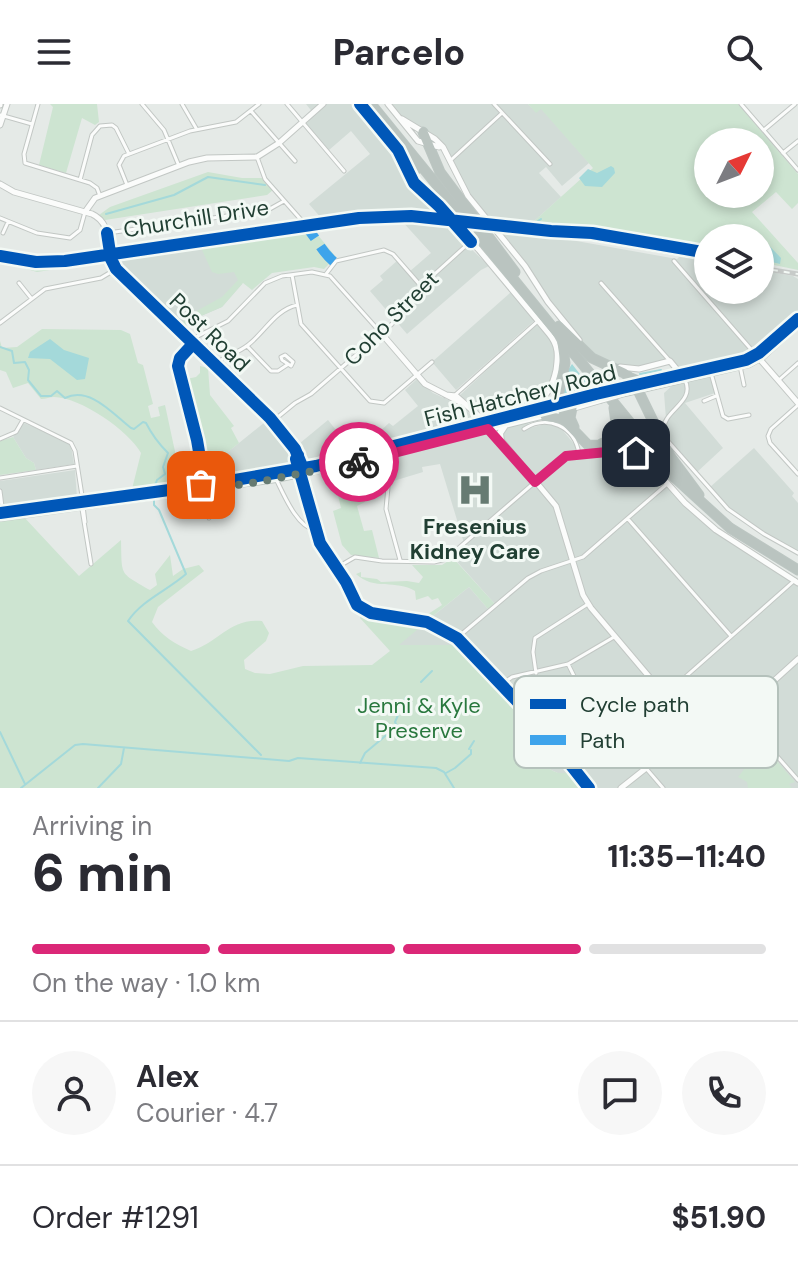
<!DOCTYPE html>
<html lang="en">
<head>
<meta charset="utf-8">
<style>
	:root { --surface:#fff; --page:#f7f7f7; --text:#2b2b33; --muted:#7c7c81; --line:#e1e1e2; --accent:#db2777 }
	body { margin:0; font-family:"DM Sans",sans-serif; background:var(--page); color:var(--text); height:100vh; display:flex; flex-direction:column; font-size:30px; white-space:nowrap }
	* { box-sizing:border-box; margin:0 }
	p { font-size:26px; color:var(--muted) }
	.icon { flex:none; width:44px; height:44px; fill:none; stroke:currentColor; stroke-width:2; stroke-linecap:round; stroke-linejoin:round }
	.map { position:relative; height:684px; overflow:hidden }
	.drawer { display:flex; flex-direction:column; background:var(--surface); flex:1 }
	.drawer>* { flex:none }
	.needle { width:52px; rotate:48deg }
	.controls { position:absolute; left:694px; top:24px; display:grid; gap:16px }
	.controls a { display:grid; place-items:center; width:80px; height:80px; border-radius:50%; background:var(--surface); box-shadow:0 4px 12px #0003; font-size:40px }
	.pin { position:absolute; display:grid; place-items:center; width:68px; height:68px; color:#fff; margin:-34px; border-radius:16px; box-shadow:0 4px 12px #0006 }
	.courier { position:absolute; display:grid; place-items:center; width:80px; height:80px; margin:-40px; border:6px solid #db2777; border-radius:50%; background:#fff; color:#222; box-shadow:0 2px 10px #0007 }
	.overview em { font-style:normal; font-weight:800 }
	.overview div { display:flex; flex-direction:column-reverse }
	.overview { display:flex; align-items:center; justify-content:space-between; height:136px; padding:0 32px }
	h1 { font-size:52px; font-weight:800; line-height:60px }
	.bar { display:grid; grid-template-columns:repeat(4,1fr); gap:12px 8px; align-content:center; height:96px; padding:0 32px }
	.bar i { height:10px; border-radius:6px; background:var(--line) }
	.bar .on { background:var(--accent) }
	.bar p { grid-column:span 4 }
	.line { display:flex; align-items:center; gap:20px; padding:0 32px; border-top:2px solid var(--line) }
	.line div { flex:1 }
	.round { display:grid; place-items:center; flex:none; width:84px; height:84px; border-radius:42px; background:var(--page) }
	header { display:flex; justify-content:space-between; align-items:center; height:104px; padding:0 32px; background:var(--surface); font-size:36px; font-weight:800 }
	.map>svg:first-child { display:block }
	.built { fill:#d2dcd7 }
	.green { fill:#cde4d1; fill-rule:evenodd }
	.water { fill:#a4d9da }
	.lines { fill:none; stroke-linecap:round; stroke-linejoin:round }
	.stream { stroke:#a4d9da; stroke-width:2 }
	.minor-casing { stroke:#c2c7c4; stroke-width:5 }
	.tertiary-casing { stroke:#c2c7c4; stroke-width:7 }
	.secondary-casing { stroke:#c0c8c4; stroke-width:8 }
	.motorway-casing { stroke:#bcc6c2; stroke-width:11 }
	.minor { stroke:#fbfcfb; stroke-width:3 }
	.tertiary { stroke:#fbfcfb; stroke-width:5 }
	.secondary { stroke:#fbfcfb; stroke-width:6 }
	.motorway { stroke:#bac4c0; stroke-width:9 }
	.rail-casing { stroke:#c7cbc9; stroke-width:5 }
	.rail { stroke:#f3f9f5; stroke-width:2; stroke-dasharray:6; stroke-linecap:butt }
	.secondary-bridge-casing { stroke:#c0c8c4; stroke-width:8; stroke-linecap:butt }
	.secondary-bridge { stroke:#fbfcfb; stroke-width:6 }
	.quiet { stroke:#3ea4eb; stroke-width:10; stroke-dasharray:20 10; stroke-linecap:butt }
	.cycleway-casing { stroke:#f3f9f5; stroke-width:17 }
	.cycleway { stroke:#0057b8; stroke-width:12 }
	.done { stroke:#667b72; stroke-width:8; stroke-dasharray:0 14.4 }
	.route { stroke:#db2777; stroke-width:10 }
	.labels { text-anchor:middle; stroke-width:6; stroke-linejoin:round; paint-order:stroke }
	.street-label { font-size:22px; fill:#213f33; stroke:#f3f9f5 }
	.poi-label { font-size:22px; font-weight:bold; fill:#213f33; stroke:#f3f9f5 }
	.park-label { font-size:22px; fill:#29783e; stroke:#f3f9f5 }
	.key { fill:#f3f9f5; stroke:#b4c1bb; stroke-width:2 }
	.key-label { font-size:22px; fill:#213f33 }
</style>
</head>
<body>
<header><svg class="icon" aria-label="menu" viewBox="0 0 24 24"><path d="M4 6h16M4 12h16M4 18h16"/></svg>Parcelo<svg class="icon" aria-label="search" viewBox="0 0 24 24"><circle cx="10" cy="10" r="6"/><path d="M15 15l6 6"/></svg></header>
<div class="map">
<svg width="798" height="684" viewBox="0 0 798 684">
	<rect width="100%" height="100%" fill="#e5eae7"/>
	<!-- built -->
	<path class="built" d="M306,0H356L390,43L410,80L444,112L368,108L322,115L309,100L370,50L351,27L329,46L306,20L314,10Z
		M388,0H528L536,8L541,4L589,59L562,82L546,63L539,69L561,93L532,119L485,113L468,92L443,43L402,15Z
		M400,115L449,117L466,140L489,162L481,166L407,230L370,187L383,176L380,172L398,156L409,168L431,149Z
		M493,122L677,155L680,152L708,157V186H760V166L793,172L798,175V215L753,253L682,272L670,257L659,262L623,264L600,255L584,242Z
		M227,137L242,180L222,203L194,215L184,225L120,163L115,153Z
		M511,188L535,216L456,286L432,258Z
		M536,220L551,236L556,252L548,287L535,298L481,309L468,297L459,292Z
		M711,270L715,289L685,299L723,344L696,369L666,335L663,325L666,315L664,289L675,279Z
		M417,275L433,289L464,303L478,319L388,343L377,330L389,319L393,322L418,302L405,286Z
		M270,314L294,344L328,316L356,351L305,363L211,376L204,374L203,368Z
		M528,318L530,324L549,319L559,322L575,341L578,352L628,348L643,355L664,380L645,396L647,399L667,382L697,410L798,479V684H589L573,666L567,670H560L547,664L518,631L536,615L467,539L462,543L397,541L469,483L488,505L485,509L495,500L451,451L464,439L440,360L422,363L423,368L377,382L371,357Z
		M24,319L68,338L71,342L74,360L36,366L34,359L26,354L13,333Z
		M754,344L794,389L792,392L798,399V452L728,405L709,384Z
		M75,366L77,394L0,406V377Z"/>
	<!-- green -->
	<path class="green" d="M50,0H97L99,18L95,21L82,14L66,69L39,61L53,3Z
		M528,0H738L798,70V99L792,105L776,88L752,108L798,159V166L760,158V134H708V149L532,119L593,64L541,5L536,9ZM708,38H760V90H708Z
		M208,68L242,74H262L273,86L267,91L105,116L99,111L110,103Z
		M401,106V110L444,112L448,116L396,115L312,124L336,153L324,165L314,163L272,169L252,186L243,179L222,203L194,215L184,225L180,221L191,210L222,193L238,176L234,168L218,170L212,168L202,146L195,141L115,153L113,146L119,147L368,108Z
		M107,146L109,157L37,168L0,157V147L34,153Z
		M42,225L121,226L130,230L138,259L143,261L153,300L148,302L151,314L160,312L158,303L165,301L182,380H152L132,385L141,349C129,327 80,293 54,293C50,293 46,295 41,295L28,279L13,284L6,268L0,266V237L2,244L17,243Z
		M200,262L208,264L210,291L234,322L231,324L239,339L203,368L199,337L182,276L196,273L200,269Z
		M13,333L26,354L34,359L36,366L0,371V337Z
		M358,373L365,398L357,402L364,427L372,426L379,454L351,451L342,441L333,407L341,404L335,379Z
		M23,412L79,472L121,436C122,473 119,468 150,486L157,481L155,470L170,451L173,472L183,465L199,461L204,467L158,503L152,518C162,532 175,540 191,547C220,538 229,514 262,517L269,529L266,537L244,556L245,565L255,569L270,570L303,562L372,561L390,547L360,514L362,509L424,520L399,541H463L534,617L519,631C531,646 550,678 572,667L584,684H0V415Z
		M453,454L495,500L488,505L469,483L429,515L425,512L442,501L438,494L432,496L428,492L416,496L415,487C396,475 374,487 356,470L361,468V473L377,475L381,478L407,477L419,479L423,473L412,461H442Z
		M770,649L795,678L789,680L792,684H748L747,678L738,673L750,658Z"/>
	<!-- water -->
	<path class="water" d="M611,62L614,64L615,69L602,83L585,82L579,74L588,65L597,69Z
		M755,127L781,154L780,160L760,155V134H717Z
		M50,235L64,246L89,254L85,275L77,276L50,255L28,254L30,248Z
		M572,260L590,283L563,292L568,266Z"/>
	<g class="lines">
		<!-- stream -->
		<path class="stream" d="M106,110L174,91L208,73L265,81
			M538,117L541,115
			M0,243L12,247L14,259L25,258L29,266L28,276L41,292H51L57,287L65,294C90,282 113,310 131,324L134,325L143,318L146,319C152,331 159,340 168,349L163,363L165,370L157,376L155,381
			M640,270L661,266
			M154,396V401L159,406L186,470C168,486 142,496 128,517L261,651
			M404,519L409,522
			M421,578L432,567
			M0,628L25,680
			M469,645L474,637
			M360,659L365,649L397,622L395,618L406,593
			M446,669L455,664L471,650V646
			M21,684L75,641L83,640L289,657L298,654L436,664L444,668L454,684
			M98,684L121,660L124,644"/>
		<!-- minor casing -->
		<g class="minor-casing">
			<path id="minor" d="M38,0L24,50L25,59L90,79L97,84L100,92
				M142,0L164,26L179,62
				M182,0L196,24
				M287,0L344,67
				M494,0L550,60
				M741,0L798,66
				M251,7L295,57
				M0,11L32,20
				M764,26L795,0
				M783,49L798,37
				M257,53L265,75L303,118
				M452,55L502,9
				M80,76L92,31L100,22L112,21L116,24L129,50
				M127,81L119,61L124,52L190,27L236,18L259,0
				M0,114L37,129L70,134L80,126L85,108
				M3,129L8,118
				M108,129L268,106L284,97
				M674,157L756,251
				M326,170L336,157L384,146L393,150L421,182
				M292,171L301,220L370,297L384,299L432,258
				M19,179L31,194
				M601,179L670,257
				M0,219L45,185L101,174L116,165
				M247,242L271,267H278L287,261
				M285,251L293,258L291,262L282,256L281,253Z
				M215,260C225,252 238,249 248,241C265,228 275,206 297,201
				M740,262L744,281
				M711,269L723,312L728,315L749,311
				M780,275L798,259
				M455,291L538,217
				M704,297L716,292
				M798,301L771,325L768,332L770,339L798,370
				M0,304L71,339L75,347L83,398
				M273,317L295,299L311,290L392,220L417,186L470,138
				M524,325C547,310 575,322 579,350
				M663,328C662,306 696,299 685,276
				M0,335L16,328L23,316
				M666,335L728,405L764,430L798,449
				M385,354L389,372L386,405L400,456
				M0,374L77,362
				M276,375C284,391 297,423 315,426
				M201,381L194,336L175,261L179,251L194,234L228,217L265,179L282,172L312,168L330,172L381,229
				M0,387L3,410
				M202,388L209,414
				M83,402L85,418
				M82,405L91,460
				M628,415L731,532
				M336,464L355,453L382,457L434,458L446,455L535,378
				M457,534L528,474L541,467L583,453L667,380
				M568,560L584,592L663,684
				M536,569L533,548L535,534L588,500
				M502,580L512,573L568,560L614,533
				M666,590L795,476
				M738,608L798,676"/>
		</g>
		<!-- tertiary casing -->
		<g class="tertiary-casing">
			<path id="tertiary" d="M360,0L396,43
				M388,0L418,37L439,43
				M0,1V0
				M402,15L435,35L443,43L468,92L525,162L548,198L579,236
				M0,21L7,0
				M402,56L414,79L439,102L479,146L549,230C559,242 558,252 556,266C546,313 517,301 481,313
				M0,80L14,88L92,110C114,120 106,147 116,165L271,315L300,355L311,409
				M85,108L95,94L189,58L207,54L257,53L279,39L323,0
				M381,229L425,280L460,298
				M757,252L798,299
				M620,263L639,265L670,257L684,274
				M446,291L456,292L481,314
				M491,324L556,402L583,491L591,504L695,627
				M297,352L304,385
				M535,378L566,352L633,348L646,355L685,399L716,426L798,479
				M310,406L322,444L346,478L357,501L371,509L427,518L457,534L536,617L589,684
				M621,684L683,635L745,603L798,555"/>
		</g>
		<!-- secondary casing -->
		<g class="secondary-casing">
			<path id="secondary" d="M666,275L746,256L759,249L798,215
				M625,289L749,260L762,253L798,220
				M576,303L600,296
				M501,338L500,329L504,323
				M162,386L316,362L569,298
				M0,409L143,389
				M0,414L276,375L357,358L565,306"/>
		</g>
		<!-- motorway casing -->
		<g class="motorway-casing">
			<path id="motorway" d="M371,0L675,374L730,424L798,466
				M423,28L440,68L515,168
				M393,44L417,65
				M559,222L592,254L624,269L633,276L670,352L699,391
				M631,274L640,278L670,274
				M556,302L565,259L562,239
				M572,304L570,314L574,323
				M545,312L563,315L588,341L634,342L653,353
				M565,317L563,307L565,303L595,291
				M601,340L610,336L617,326L614,304"/>
		</g>
		<!-- minor -->
		<use href="#minor" class="minor"/>
		<!-- tertiary -->
		<use href="#tertiary" class="tertiary"/>
		<!-- secondary -->
		<use href="#secondary" class="secondary"/>
		<!-- motorway -->
		<use href="#motorway" class="motorway"/>
		<!-- rail casing -->
		<g class="rail-casing">
			<path id="rail" d="M565,130L708,155
				M760,164L798,170"/>
		</g>
		<!-- rail -->
		<use href="#rail" class="rail"/>
		<!-- secondary-bridge casing -->
		<g class="secondary-bridge-casing">
			<path id="secondary-bridge" d="M596,290L621,285
				M600,296L625,289"/>
		</g>
		<!-- secondary-bridge -->
		<use href="#secondary-bridge" class="secondary-bridge"/>
		<!-- quiet -->
		<path class="quiet" d="M302,125L305,122C317,134 320,146 334,158"/>
		<!-- cycleway casing -->
		<g class="cycleway-casing">
			<path id="cycleway" d="M360,0L398,46L414,79L439,102L471,138
				M107,129L111,155L116,165L270,314L295,345L302,362
				M0,152L36,158L65,157L359,114L411,112L551,127L592,129L708,149
				M191,242L180,254L178,262L197,336L204,377
				M298,351L296,355L320,439L346,478L357,501L371,509L427,518L457,534L536,617L589,684
				M0,409L206,381L316,362L596,290L746,256L759,249L798,215"/>
		</g>
		<!-- cycleway -->
		<use href="#cycleway" class="cycleway"/>
	</g>
	<g class="lines">
		<!-- done -->
		<path class="done" d="M201,381V386L258,378L359,358"/>
		<!-- route -->
		<path class="route" d="M359,358L488,325L535,378L566,352L617,347L636,349"/>
	</g>
	<!-- icons -->
	<defs>
		<g id="hospital-bare" transform="scale(2.76)"><path d="M-5-5h3v3.5h4V-5h3V5h-3V1.5h-4V5h-3Z" fill="#667b72" stroke="#f3f9f5" stroke-width="2.5" paint-order="stroke"/></g>
	</defs>
	<g fill-rule="evenodd">
		<use href="#hospital-bare" x="475" y="386"/>
	</g>
	<g class="labels">
		<!-- street labels -->
		<g class="street-label">
			<text transform="translate(196 114) rotate(-9)" y="8">Churchill Drive</text>
			<text transform="translate(391 214) rotate(-45)" y="8">Coho Street</text>
			<text transform="translate(210 228) rotate(44)" y="8">Post Road</text>
			<text transform="translate(520 291) rotate(-14)" y="8">Fish Hatchery Road</text>
		</g>
		<!-- poi labels -->
		<g class="poi-label">
			<text x="475" y="430">Fresenius<tspan x="475" dy="25">Kidney Care</tspan></text>
		</g>
		<!-- park labels -->
		<g class="park-label">
			<text x="419" y="609">Jenni &amp; Kyle<tspan x="419" dy="25">Preserve</tspan></text>
		</g>
	</g>
	<!-- legend -->
	<rect x="514" y="572" width="264" height="92" rx="12" class="key"/>
	<rect x="530" y="595" width="36" height="10" fill="#0057b8"/>
	<rect x="530" y="631" width="36" height="10" fill="#3ea4eb"/>
	<g class="key-label">
		<text x="580" y="608">Cycle path</text>
		<text x="580" y="644">Path</text>
	</g>
</svg>
<div class="controls">
<a><svg class="needle" viewBox="-14 -14 28 28"><path d="M0-13l5 13h-10z" fill="#e53935"/><path d="M0 13l5-13h-10z" fill="#7c7c81"/></svg></a>
<a><svg class="icon" aria-label="layers" viewBox="0 0 24 24"><path d="M12 4l9 5-9 5-9-5zM3 14l9 5 9-5"/></svg></a>
</div>
<div class="pin" style="left:201px;top:381px;background:#ea580c"><svg class="icon" aria-label="bag" viewBox="0 0 24 24"><path d="M5 8h14l-1 12H6zM9 8a3 3 0 0 1 6 0"/></svg></div>
<div class="pin" style="left:636px;top:349px;background:#1f2937"><svg class="icon" aria-label="home" viewBox="0 0 24 24"><path d="M3 11l9-7 9 7M6 9v11h12V9"/></svg></div>
<div class="courier" style="left:359px;top:358px"><svg class="icon" aria-label="bike" viewBox="0 0 24 24"><circle cx="6" cy="16" r="4"/><circle cx="18" cy="16" r="4"/><path d="M6 16l4-8h5l3 8M10 8l3 8H6M13 5h3"/></svg></div>
</div>
<section class="drawer">
<div class="overview"><div><h1>6 min</h1><p>Arriving in</p></div><em>11:35–11:40</em></div>
<div class="bar"><i class="on"></i><i class="on"></i><i class="on"></i><i></i><p>On the way · 1.0 km</p></div>
<div class="line" style="height:144px"><a class="round"><svg class="icon" aria-label="person" viewBox="0 0 24 24"><circle cx="12" cy="8" r="4"/><path d="M4 21q1-7 8-7t8 7"/></svg></a><div><b>Alex</b><p>Courier · 4.7</p></div><a class="round"><svg class="icon" aria-label="chat" viewBox="0 0 24 24"><path d="M4 5h16v11H9l-5 4z"/></svg></a><a class="round"><svg class="icon" aria-label="phone" viewBox="0 0 24 24"><path d="M5 4h4l2 5-3 2q2 4 5 5l2-3 5 2v4C11 20 4 13 5 4z"/></svg></a></div>
<div class="line" style="height:104px"><div>Order #1291</div><b>$51.90</b></div>
</section>
</body>
</html>
